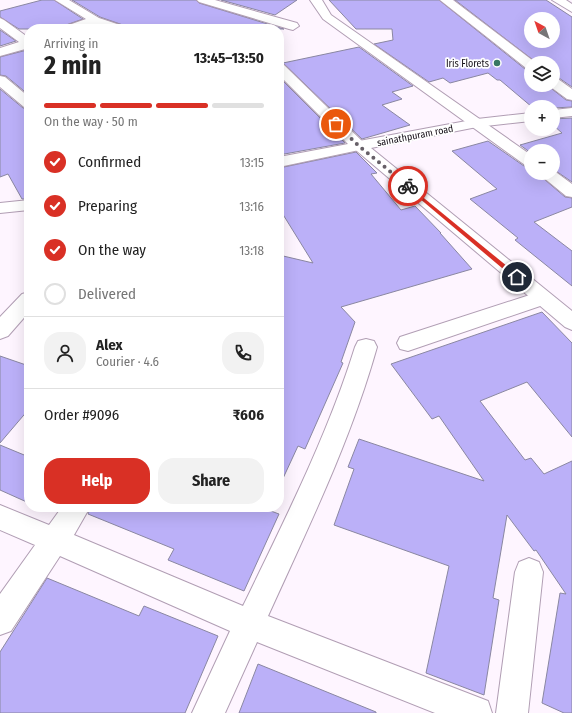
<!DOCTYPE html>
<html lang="en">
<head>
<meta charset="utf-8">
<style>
	:root { --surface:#fff; --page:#f2f2f2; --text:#222; --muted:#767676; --line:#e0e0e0; --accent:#d93025 }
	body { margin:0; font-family:"Fira Sans Condensed",sans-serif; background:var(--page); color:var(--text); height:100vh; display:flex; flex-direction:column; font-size:15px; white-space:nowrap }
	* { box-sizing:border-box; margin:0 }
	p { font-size:13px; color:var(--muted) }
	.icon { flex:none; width:22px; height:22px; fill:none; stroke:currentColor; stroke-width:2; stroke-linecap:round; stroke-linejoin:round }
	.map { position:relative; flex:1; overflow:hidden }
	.sheet { position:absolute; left:24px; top:24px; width:260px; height:488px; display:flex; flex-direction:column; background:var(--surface); border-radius:16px; box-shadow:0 4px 16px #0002 }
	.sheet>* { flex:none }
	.needle { width:26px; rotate:320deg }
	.tools { position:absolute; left:524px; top:12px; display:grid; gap:8px }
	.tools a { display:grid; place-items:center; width:36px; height:36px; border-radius:50%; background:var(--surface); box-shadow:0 4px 16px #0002; font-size:20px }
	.pin { position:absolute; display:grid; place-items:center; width:34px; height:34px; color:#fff; margin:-17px; border:2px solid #fff; border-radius:50%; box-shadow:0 1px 4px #0007 }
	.courier { position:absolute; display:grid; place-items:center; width:40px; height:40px; margin:-20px; border:3px solid #d93025; border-radius:50%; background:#fff; color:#222; box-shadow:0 1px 5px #0007 }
	.overview em { font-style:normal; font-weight:700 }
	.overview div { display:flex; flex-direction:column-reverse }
	.overview { display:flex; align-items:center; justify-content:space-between; height:68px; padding:0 20px }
	h1 { font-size:26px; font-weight:700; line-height:30px }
	.bar { display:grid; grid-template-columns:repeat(4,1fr); gap:6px 4px; align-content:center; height:48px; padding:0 20px }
	.bar i { height:5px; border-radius:3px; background:var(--line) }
	.bar .current { background:var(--accent) }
	.bar p { grid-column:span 4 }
	.line { display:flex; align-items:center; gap:10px; padding:0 20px; border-top:1px solid var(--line) }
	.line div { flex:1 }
	.round { display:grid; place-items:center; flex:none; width:42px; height:42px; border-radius:16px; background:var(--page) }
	ol { padding:0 20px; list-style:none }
	li { display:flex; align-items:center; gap:12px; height:44px }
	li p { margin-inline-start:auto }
	li .icon { padding:4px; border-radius:50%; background:var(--accent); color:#fff; stroke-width:4 }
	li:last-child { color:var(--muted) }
	li i { width:22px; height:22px; border:2px solid var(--line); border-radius:50% }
	.button { display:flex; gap:8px; margin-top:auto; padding:8px 20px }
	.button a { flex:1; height:46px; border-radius:16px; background:var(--accent); color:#fff; font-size:16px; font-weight:700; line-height:46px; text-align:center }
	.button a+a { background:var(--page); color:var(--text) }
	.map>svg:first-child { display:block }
	.building { fill:#bbb0f8; stroke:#8a87a1; fill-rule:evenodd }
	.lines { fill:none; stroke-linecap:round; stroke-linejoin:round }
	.street-casing { stroke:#b19eb4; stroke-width:2 }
	.secondary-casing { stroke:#b19eb4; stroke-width:2 }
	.street { fill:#fff; fill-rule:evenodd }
	.secondary { fill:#fff; fill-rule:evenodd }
	.route { fill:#d93025 }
	.done { stroke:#676068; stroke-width:4; stroke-dasharray:0 7.2 }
	.poi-dot { fill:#387764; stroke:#fff; stroke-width:1.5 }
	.labels { text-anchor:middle; stroke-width:3.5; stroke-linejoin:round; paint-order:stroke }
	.far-poi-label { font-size:10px; fill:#150f17; stroke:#fff; text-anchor:end }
	.far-street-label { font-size:10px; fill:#150f17; stroke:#fff }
</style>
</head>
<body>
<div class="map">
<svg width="572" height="713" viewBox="0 0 572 713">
	<rect width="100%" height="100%" fill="#fef5ff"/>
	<!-- building -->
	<path class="building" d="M42,0H54L83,19L66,25L63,29H19L0,17V11Z
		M72,0H196L199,3L284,29H126L123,25L100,17Z
		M221,0H297L275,15Z
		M329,0H439L525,69L531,70V85H547L566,100L572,101V107L553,108V107H532L500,80H497L488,73L450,83L443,78L429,82L374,44L393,40L392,29H356Z
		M455,0H546L572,17V87L559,78L553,77V63H537ZM531,19H553V41H531Z
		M0,30L16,41L0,46Z
		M359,47L413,86L392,92L402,99L382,105L410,125L362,139L283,63Z
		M27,50L29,52V90L24,91L6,76L0,75V57Z
		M279,78H280L345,143L279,155Z
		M0,89L23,108L29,109V199H22L8,174L0,177Z
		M572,118V182L553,169V151H531V153L520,145L562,133L553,125V119Z
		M488,141L524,166L531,168V173H537L565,197L572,198V207L534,222L572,251V286L515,240L518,238L470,199L497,189L452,151Z
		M356,152L377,173L371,174L401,210L415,206L441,233H440L472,269L341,307L355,322L341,362L343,363L305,449L298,446L279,487V255L313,263L279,208V168Z
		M542,312L572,343V437L527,382L480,401L525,460L531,458L544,474L572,461V713H564L542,703L560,593L566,594L536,550L534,551L507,515L493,598L499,600L484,695L426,673L449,566L334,525L354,469L348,467L359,439L484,481L439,416L432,419L391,364Z
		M0,356L29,366V409L0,443Z
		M0,445L29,457V503L0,490Z
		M91,507H260L279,514L244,591L168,560L174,549L88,514Z
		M47,578L139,616L144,606L218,636L185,713H0V652Z
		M258,664L376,712V713H239Z"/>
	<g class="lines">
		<!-- street casing -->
		<g class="street-casing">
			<path id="street" d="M55,0H69L99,18L123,26L125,29H108L95,24L81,29H64L66,26L86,19Z
				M197,0H215L297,23L299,26L293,30L289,29L199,2Z
				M310,0H322L331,15L531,155V167L525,165L323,19Z
				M552,0H566L572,4V12Z
				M0,18L4,20L29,38V48L0,56V48L19,42L0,28Z
				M279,64L284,65L364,143L367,146L364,149L279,167V157L348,144L279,75Z
				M0,76L5,77L29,97V108L24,107L0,87Z
				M553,170L572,184V197L566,196L538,173H553Z
				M29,200V210L0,213V203Z
				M542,291L549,293L552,298L549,303L408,351L400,349L397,343L400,337Z
				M29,292V312L8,336L0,339V317L22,294Z
				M366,339L374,341L377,347C351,440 308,528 268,616L488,701L492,713H435L257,642L225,713H192L230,631L60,556L11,631L0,635V594L35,545L0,530V505L49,525L62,507H90L74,535L243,606C284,521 327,437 355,347L358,341Z
				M529,558L539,562L543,572L528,713H496L515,572L519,562Z"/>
		</g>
		<!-- secondary casing -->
		<g class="secondary-casing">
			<path id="secondary" d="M440,0H453L536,63H531V69L526,68Z
				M553,78L558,79L572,89V100L567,99L548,85H553Z
				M572,108V116L553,118V110Z
				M531,113V121L477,127L371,148L572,311V330L565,327L351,146L354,143L359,141L477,119Z"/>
		</g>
		<!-- street -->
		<use href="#street" class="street"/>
		<!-- secondary -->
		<use href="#secondary" class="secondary"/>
	</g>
	<!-- route -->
	<path class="route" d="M408,185L519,276V279H515L406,187Z"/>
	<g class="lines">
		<!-- done -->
		<path class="done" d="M336,124L359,146L408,186"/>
	</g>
	<!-- markers -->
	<circle class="poi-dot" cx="497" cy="63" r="4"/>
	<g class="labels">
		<!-- far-poi labels -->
		<g class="far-poi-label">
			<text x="489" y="67">Iris Florets</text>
		</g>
		<!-- far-street labels -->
		<g class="far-street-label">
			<text transform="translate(415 135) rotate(-11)" y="4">sainathpuram road</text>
		</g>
	</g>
</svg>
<div class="tools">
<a><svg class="needle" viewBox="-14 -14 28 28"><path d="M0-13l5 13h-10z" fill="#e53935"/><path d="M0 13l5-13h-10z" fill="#767676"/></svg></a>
<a><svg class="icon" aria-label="layers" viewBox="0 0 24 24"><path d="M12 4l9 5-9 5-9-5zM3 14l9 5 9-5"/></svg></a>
<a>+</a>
<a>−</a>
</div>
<div class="pin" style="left:336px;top:124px;background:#ea580c"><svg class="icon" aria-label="bag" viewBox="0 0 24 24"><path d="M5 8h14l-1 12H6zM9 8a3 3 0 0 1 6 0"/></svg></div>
<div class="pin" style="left:517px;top:277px;background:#1f2937"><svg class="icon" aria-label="home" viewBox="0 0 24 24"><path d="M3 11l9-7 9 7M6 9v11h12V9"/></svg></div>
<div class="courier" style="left:408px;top:186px"><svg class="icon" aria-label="bike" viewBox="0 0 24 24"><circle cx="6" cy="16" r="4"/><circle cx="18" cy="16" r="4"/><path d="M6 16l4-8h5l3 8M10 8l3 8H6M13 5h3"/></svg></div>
<section class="sheet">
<div class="overview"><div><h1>2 min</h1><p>Arriving in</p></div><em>13:45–13:50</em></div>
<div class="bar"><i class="current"></i><i class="current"></i><i class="current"></i><i></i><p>On the way · 50 m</p></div>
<ol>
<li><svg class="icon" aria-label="check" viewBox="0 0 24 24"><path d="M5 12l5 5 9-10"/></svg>Confirmed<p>13:15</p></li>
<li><svg class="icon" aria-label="check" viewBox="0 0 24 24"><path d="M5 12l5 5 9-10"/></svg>Preparing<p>13:16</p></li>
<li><svg class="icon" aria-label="check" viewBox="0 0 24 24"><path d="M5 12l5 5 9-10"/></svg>On the way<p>13:18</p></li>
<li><i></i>Delivered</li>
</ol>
<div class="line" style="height:72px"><a class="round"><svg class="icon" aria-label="person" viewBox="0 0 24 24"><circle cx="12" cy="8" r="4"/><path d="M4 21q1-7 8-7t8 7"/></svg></a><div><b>Alex</b><p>Courier · 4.6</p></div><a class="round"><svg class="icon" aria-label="phone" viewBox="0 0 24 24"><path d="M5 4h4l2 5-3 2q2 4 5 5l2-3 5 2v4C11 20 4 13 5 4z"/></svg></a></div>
<div class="line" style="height:52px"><div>Order #9096</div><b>₹606</b></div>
<div class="button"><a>Help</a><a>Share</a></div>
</section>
</div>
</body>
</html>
